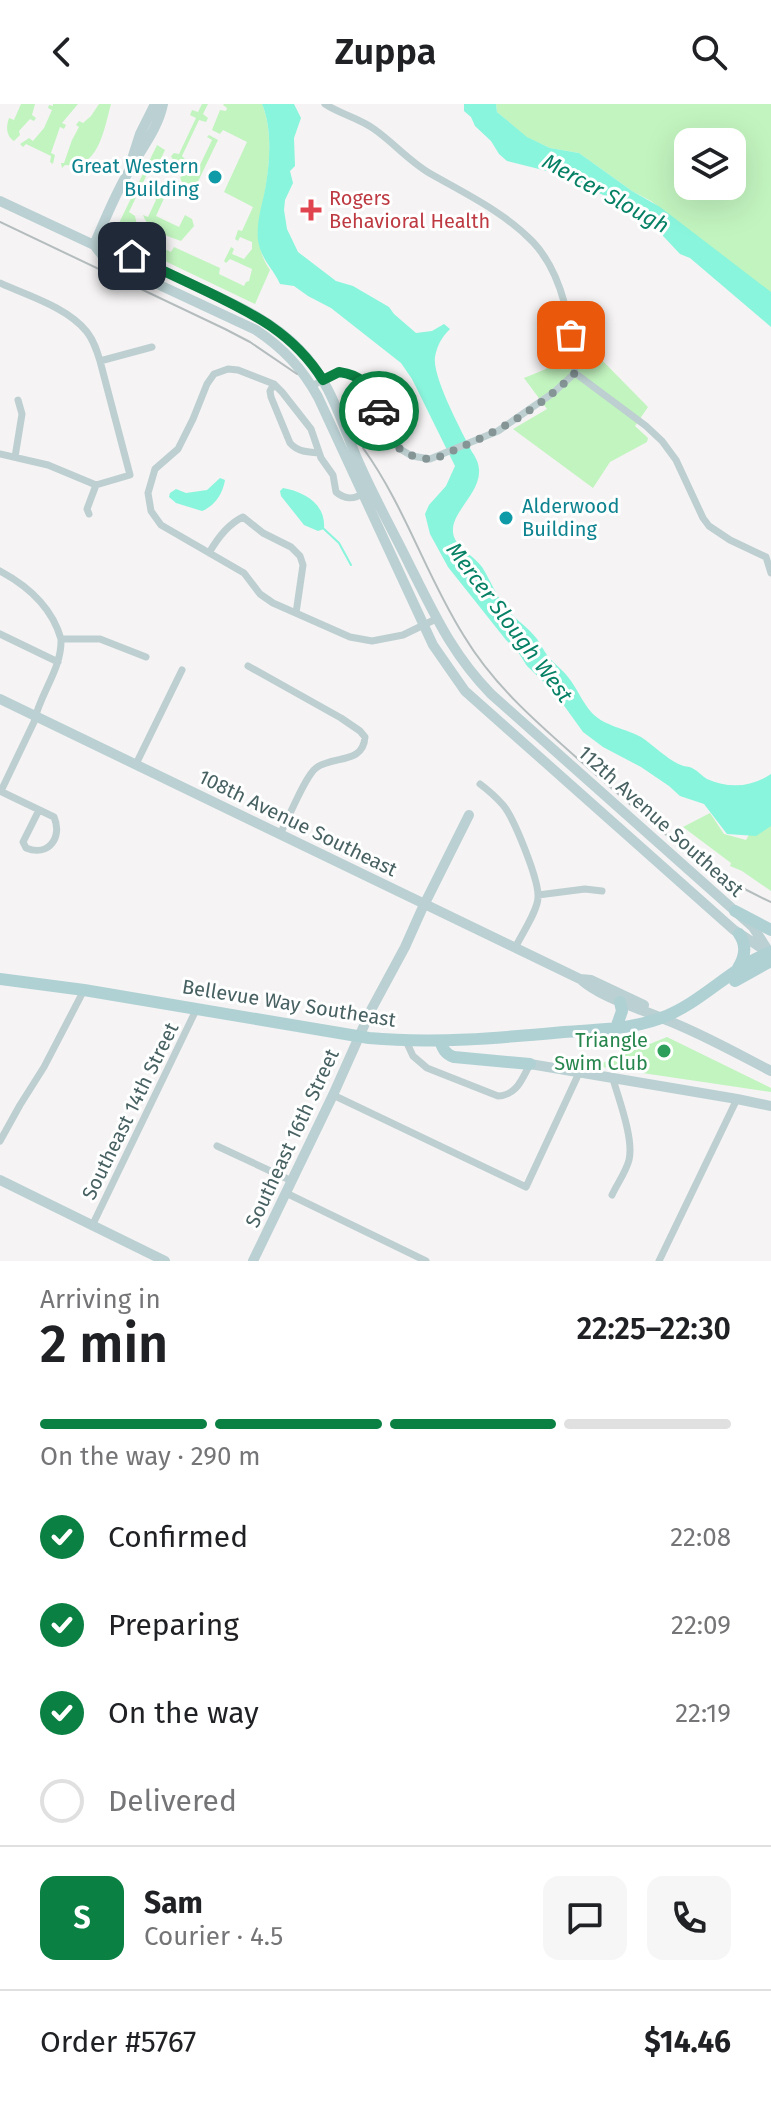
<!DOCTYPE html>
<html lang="en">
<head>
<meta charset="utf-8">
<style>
	:root { --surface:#fff; --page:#f6f6f6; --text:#202124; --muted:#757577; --line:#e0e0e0; --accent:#0b8043 }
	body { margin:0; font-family:"Fira Sans",sans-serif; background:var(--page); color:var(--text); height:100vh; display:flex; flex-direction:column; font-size:30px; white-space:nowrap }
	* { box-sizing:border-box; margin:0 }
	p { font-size:26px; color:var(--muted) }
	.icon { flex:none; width:44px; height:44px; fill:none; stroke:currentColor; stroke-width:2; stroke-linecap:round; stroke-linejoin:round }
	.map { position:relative; height:1157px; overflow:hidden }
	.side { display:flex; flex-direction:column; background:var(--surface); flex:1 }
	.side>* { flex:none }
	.fabs { position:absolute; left:674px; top:24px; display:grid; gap:16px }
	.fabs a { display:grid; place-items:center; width:72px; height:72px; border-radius:16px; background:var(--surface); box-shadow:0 8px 32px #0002; font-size:40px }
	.pin { position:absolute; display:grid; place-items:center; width:68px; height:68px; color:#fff; margin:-34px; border-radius:16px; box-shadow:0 4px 12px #0006 }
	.courier { position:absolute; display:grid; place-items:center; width:80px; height:80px; margin:-40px; border:6px solid #0b8043; border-radius:50%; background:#fff; color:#222; box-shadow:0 2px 10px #0007 }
	.head em { font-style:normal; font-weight:600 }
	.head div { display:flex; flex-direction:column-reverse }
	.head { display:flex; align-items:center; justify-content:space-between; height:136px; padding:0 40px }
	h1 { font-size:52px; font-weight:600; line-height:60px }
	.bar { display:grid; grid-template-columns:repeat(4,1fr); gap:12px 8px; align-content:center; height:96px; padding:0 40px }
	.bar i { height:10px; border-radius:6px; background:var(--line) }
	.bar .current { background:var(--accent) }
	.bar p { grid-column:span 4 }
	.line { display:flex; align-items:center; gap:20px; padding:0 40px; border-top:2px solid var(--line) }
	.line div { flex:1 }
	.round { display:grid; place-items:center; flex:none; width:84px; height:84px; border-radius:16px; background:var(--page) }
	ol { padding:0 40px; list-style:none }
	li { display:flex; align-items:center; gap:24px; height:88px }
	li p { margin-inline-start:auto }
	li .icon { padding:8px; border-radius:50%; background:var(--accent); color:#fff; stroke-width:4 }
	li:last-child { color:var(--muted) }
	li i { width:44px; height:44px; border:4px solid var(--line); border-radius:50% }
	header { display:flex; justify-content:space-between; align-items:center; height:104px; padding:0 40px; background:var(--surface); font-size:36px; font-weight:600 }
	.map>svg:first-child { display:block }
	.green { fill:#c2f4bf; fill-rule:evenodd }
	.water { fill:#89f5dc }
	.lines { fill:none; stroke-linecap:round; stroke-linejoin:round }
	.stream { stroke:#89f5dc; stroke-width:2 }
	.street { stroke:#bdcfd0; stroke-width:7 }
	.secondary { stroke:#bad0d2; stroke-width:10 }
	.primary { stroke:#b0d1d3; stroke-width:12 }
	.tram { stroke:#b4bcbd; stroke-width:2 }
	.done { stroke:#859495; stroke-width:8; stroke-dasharray:0 14.4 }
	.route { stroke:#0b8043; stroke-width:10 }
	.culture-dot { fill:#0f9aa8; stroke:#fff; stroke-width:3 }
	.health-dot { fill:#e0444e; stroke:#fff; stroke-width:3 }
	.leisure-dot { fill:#2e9e5b; stroke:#fff; stroke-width:3 }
	.labels { text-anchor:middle; stroke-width:6; stroke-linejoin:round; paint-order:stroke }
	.culture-label { font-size:20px; fill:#0d838f; stroke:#fff; text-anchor:end }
	.health-label { font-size:20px; fill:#be3a42; stroke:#fff; text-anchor:start }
	.street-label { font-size:20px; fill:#486162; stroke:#fff }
	.leisure-label { font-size:20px; fill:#27864d; stroke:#fff; text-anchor:end }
	.water-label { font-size:22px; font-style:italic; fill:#068165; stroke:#fff }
</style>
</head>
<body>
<header><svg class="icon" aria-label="back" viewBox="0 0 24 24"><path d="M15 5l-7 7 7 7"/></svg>Zuppa<svg class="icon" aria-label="search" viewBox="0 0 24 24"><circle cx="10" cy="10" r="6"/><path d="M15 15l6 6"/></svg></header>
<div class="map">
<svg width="771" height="1157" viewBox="0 0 771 1157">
	<rect width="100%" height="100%" fill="#f5f3f4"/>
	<!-- green -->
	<path class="green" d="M21,0H35L32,11L36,14L34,17L30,15L19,27L20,31L14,37C6,32 6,23 9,14L14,16Z
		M53,0H78L62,19L66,21L64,25L60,23L51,49L55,51L53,60L50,58L51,52L26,40L23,43L20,40L29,34L33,37L44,24L52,6L48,4L49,1L53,2Z
		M99,0H111C104,25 99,66 65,61L62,64L61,59H64L72,36L79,23L76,21L79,17L83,19L91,12Z
		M202,0H208L203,10L208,14L206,18L199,16L182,52L187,57L185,60L181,61L174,58L171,52L174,49L179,50L196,14L190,11L192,6L198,8Z
		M224,0H262C272,23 270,57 266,81C261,111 251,139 270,166L255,200L125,138L119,119L157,41L165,46L155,67L149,66L129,108L135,112L137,121L144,128L141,134L171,148L174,143L220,164L219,170L244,182L246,178L249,177L252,165L230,155L226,159L224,157L231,143L234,145L232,150L244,155L252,145V138L240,133L238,137L235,135L238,126L242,127L253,103L224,88L247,38L223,26L220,30L212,26L220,6L226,7L227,4L223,1Z
		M496,0H771V193L651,97L632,87L579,49L550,44L526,33L497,8ZM688,38H732V82H688Z
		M209,31L218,36L192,90L185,87L180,73L189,70L196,62L199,63L212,36L207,33Z
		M163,88L166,90L156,112L179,123L185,111L192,115L194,122L181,137C167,132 148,126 143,111L148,113L156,96L153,91L160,93Z
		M590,244L648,303L635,322L648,334L647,338L610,358L593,384L513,325L547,305L524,274L546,265L562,246Z
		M771,693V787L742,767L730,762L731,759L683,723L710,709L724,730L746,736Z
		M667,933L771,984V988L595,962Z"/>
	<!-- water -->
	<path class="water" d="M262,0H294L301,14L294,34L295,62L290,67L293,79L285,96L284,106L287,125L298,148L336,177L353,182L389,203L394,210L416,229L432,227L444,220L450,225C442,233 437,241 435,253C432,273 462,328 472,348C499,385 439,408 456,437C462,447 475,453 482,463C491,477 496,492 507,505C516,516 529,524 537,535C541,540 543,546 547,551C553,559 562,565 568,573C577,584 582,598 592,609C606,623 625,624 641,633C652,640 669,657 681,661C684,663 689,662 692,664C698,667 702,672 707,675C729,685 752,683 771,670V722L756,732L727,730L704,700L680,692L669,682L641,663L603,643L583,628L560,596L557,585L549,583L527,562L518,548L506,536L448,463L430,430L425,410L429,401L446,382L455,362L412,275L401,259L331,204L308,192L294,182L280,180C273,164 261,156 258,136C256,117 263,99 266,80C270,56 272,23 262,0Z
		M464,0H496L497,8L527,33L550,44L579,49L632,87L660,103L771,188V223L690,154L680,150L649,117L641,116L621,98L596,88L567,72L507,57L499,50L491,37L475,22L471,13L464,7Z
		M220,374L225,376C223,389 215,402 202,407L176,399L169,393L170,389L176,385L186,389L207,386Z
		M283,384C305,388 326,400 324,425L318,427L304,421L281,392L280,387Z"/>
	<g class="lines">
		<!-- stream -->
		<path class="stream" d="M324,425L339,439L351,461"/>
		<!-- street -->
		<path class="street" d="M325,0C340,10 359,14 374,25C394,39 410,58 431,70C466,90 504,108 533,138C564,171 572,225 575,269L646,322L662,337L676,356L703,414L709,422L730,436L766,453L771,469
			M0,179C28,192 67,203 87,228C94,237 97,247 100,257L130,371L96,381L87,405L89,410
			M100,257L152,243
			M274,280L270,287L271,293L290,339C298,348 307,348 319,349
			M312,282C332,271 347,260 366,280L391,335L400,345L412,352L430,355L498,327L553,289L575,269
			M0,350L48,361L96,381
			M15,353L22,310L18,296
			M363,389C354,396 344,395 336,388L333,371L321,354L311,325L282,288L274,280L238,266L228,265L214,270L207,280L193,315L178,345L155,365L148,389L151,407L161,421L244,469L260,490L273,499L350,533L372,537L403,531L436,515
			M209,449C217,435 228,420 243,413L263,429L291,443L300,452L303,461L296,509
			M0,467C28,482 52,503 61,535H100L146,553
			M0,530L58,558
			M248,562L341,614L360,627L365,633C363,661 333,651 316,664C305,672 288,716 280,730
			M136,660L182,566
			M480,680C488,686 496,693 503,701C514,714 539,776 538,793C538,807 521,831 515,844
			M0,687L54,713C63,734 48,753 26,744L23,738L39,706
			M1,687L34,618C40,589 62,565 61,535
			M538,791L585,785L602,787
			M406,937L413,952L427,964L498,992C517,991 522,975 530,960
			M333,991L526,1083L579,969
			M0,1037L20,1001L44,963L84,886
			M217,1042L292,1077
			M286,1089L426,1157
			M612,1091C617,1080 626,1068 629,1056C634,1035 619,996 613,975
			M92,1122L196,906
			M659,1157L737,995"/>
		<!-- secondary -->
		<path class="secondary" d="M132,55L140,30L155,0
			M0,97L94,141L112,143C144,158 175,172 206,187C240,203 273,218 299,245C329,275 340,314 356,352C372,390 392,425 410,462C435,511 452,550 491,590L753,823L771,851
			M94,141L106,156L256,226C283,244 302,264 318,293L433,541L465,587L734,826L766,847
			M94,141C105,116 115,90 129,67C141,45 158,25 163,0
			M0,595L580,875C603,895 636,903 664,915C701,929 736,949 771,967
			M580,875L591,876L644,901
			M530,960L737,995L771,1002
			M0,1076L165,1157
			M253,1157L333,991L371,906L405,843L422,805L469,711"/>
		<!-- primary -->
		<path class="primary" d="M735,807L771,826
			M738,864C745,853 747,841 739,830
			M0,875L84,886L369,934C434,940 499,934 564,928C597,926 631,925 661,914C702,899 731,863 771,848
			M735,877L771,857
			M616,924L622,907L620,898
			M440,937C443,945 445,950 454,953L530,960"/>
		<!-- tram -->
		<path class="tram" d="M0,118L225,225L250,238L297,270
			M363,344C405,402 426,472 464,532C497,587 547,627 594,669C650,717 703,768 771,798"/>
	</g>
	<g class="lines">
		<!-- done -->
		<path class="done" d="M379,307C385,320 389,336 400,345C408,351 420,355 430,355C440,354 450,348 459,344C502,326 542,302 575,269L571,231"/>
		<!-- route -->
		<path class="route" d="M132,152C157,164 181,175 206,187C254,210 293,229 323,276L339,268C367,272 368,284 379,307"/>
	</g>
	<!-- markers -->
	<g class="culture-dot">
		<circle cx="215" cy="73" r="8"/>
		<circle cx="506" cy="414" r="8"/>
	</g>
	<path class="health-dot" d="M307 94h8v8h8v8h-8v8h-8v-8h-8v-8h8z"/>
	<circle class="leisure-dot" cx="664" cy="947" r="8"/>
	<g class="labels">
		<!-- culture labels -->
		<g class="culture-label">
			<text x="199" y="69">Great Western<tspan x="199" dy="23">Building</tspan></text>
			<text x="522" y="409" text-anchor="start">Alderwood<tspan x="522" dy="23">Building</tspan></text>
		</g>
		<!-- health labels -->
		<g class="health-label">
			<text x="329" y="101">Rogers<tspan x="329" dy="23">Behavioral Health</tspan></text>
		</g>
		<!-- street labels -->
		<g class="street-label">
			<text transform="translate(661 717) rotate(42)" y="7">112th Avenue Southeast</text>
			<text transform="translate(298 719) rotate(26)" y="7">108th Avenue Southeast</text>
			<text transform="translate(289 899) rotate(9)" y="7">Bellevue Way Southeast</text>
			<text transform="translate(130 1007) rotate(-64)" y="7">Southeast 14th Street</text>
			<text transform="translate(292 1034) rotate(-65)" y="7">Southeast 16th Street</text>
		</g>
		<!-- leisure labels -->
		<g class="leisure-label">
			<text x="648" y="943">Triangle<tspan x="648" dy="23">Swim Club</tspan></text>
		</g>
		<!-- water labels -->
		<g class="water-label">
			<text transform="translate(606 89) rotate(29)" y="8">Mercer Slough</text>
			<text transform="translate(510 518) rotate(53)" y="8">Mercer Slough West</text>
		</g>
	</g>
</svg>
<div class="fabs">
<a><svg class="icon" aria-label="layers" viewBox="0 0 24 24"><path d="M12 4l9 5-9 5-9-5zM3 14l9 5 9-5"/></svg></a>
</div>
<div class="pin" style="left:571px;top:231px;background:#ea580c"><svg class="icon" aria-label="bag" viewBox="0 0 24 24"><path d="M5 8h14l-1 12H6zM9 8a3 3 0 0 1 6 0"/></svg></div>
<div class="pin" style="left:132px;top:152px;background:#1f2937"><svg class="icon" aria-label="home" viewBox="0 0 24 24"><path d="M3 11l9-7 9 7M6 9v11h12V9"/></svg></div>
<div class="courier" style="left:379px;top:307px"><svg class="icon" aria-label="car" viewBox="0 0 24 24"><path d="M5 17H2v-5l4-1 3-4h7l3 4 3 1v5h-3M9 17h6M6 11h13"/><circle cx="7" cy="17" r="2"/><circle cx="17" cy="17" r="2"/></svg></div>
</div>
<section class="side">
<div class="head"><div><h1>2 min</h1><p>Arriving in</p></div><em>22:25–22:30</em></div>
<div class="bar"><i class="current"></i><i class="current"></i><i class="current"></i><i></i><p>On the way · 290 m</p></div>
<ol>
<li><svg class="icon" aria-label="check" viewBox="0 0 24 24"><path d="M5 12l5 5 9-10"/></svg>Confirmed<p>22:08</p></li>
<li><svg class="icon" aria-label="check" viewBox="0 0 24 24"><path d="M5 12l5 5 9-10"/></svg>Preparing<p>22:09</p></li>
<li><svg class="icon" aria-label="check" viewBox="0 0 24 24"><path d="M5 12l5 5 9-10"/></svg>On the way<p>22:19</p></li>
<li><i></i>Delivered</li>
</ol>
<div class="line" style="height:144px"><b class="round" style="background:var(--accent);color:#fff">S</b><div><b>Sam</b><p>Courier · 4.5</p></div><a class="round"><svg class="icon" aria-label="chat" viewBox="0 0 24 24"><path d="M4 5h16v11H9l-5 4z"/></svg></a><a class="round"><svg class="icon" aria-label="phone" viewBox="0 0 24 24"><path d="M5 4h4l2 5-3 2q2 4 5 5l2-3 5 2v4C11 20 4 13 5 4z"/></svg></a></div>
<div class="line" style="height:104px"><div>Order #5767</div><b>$14.46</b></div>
</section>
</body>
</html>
